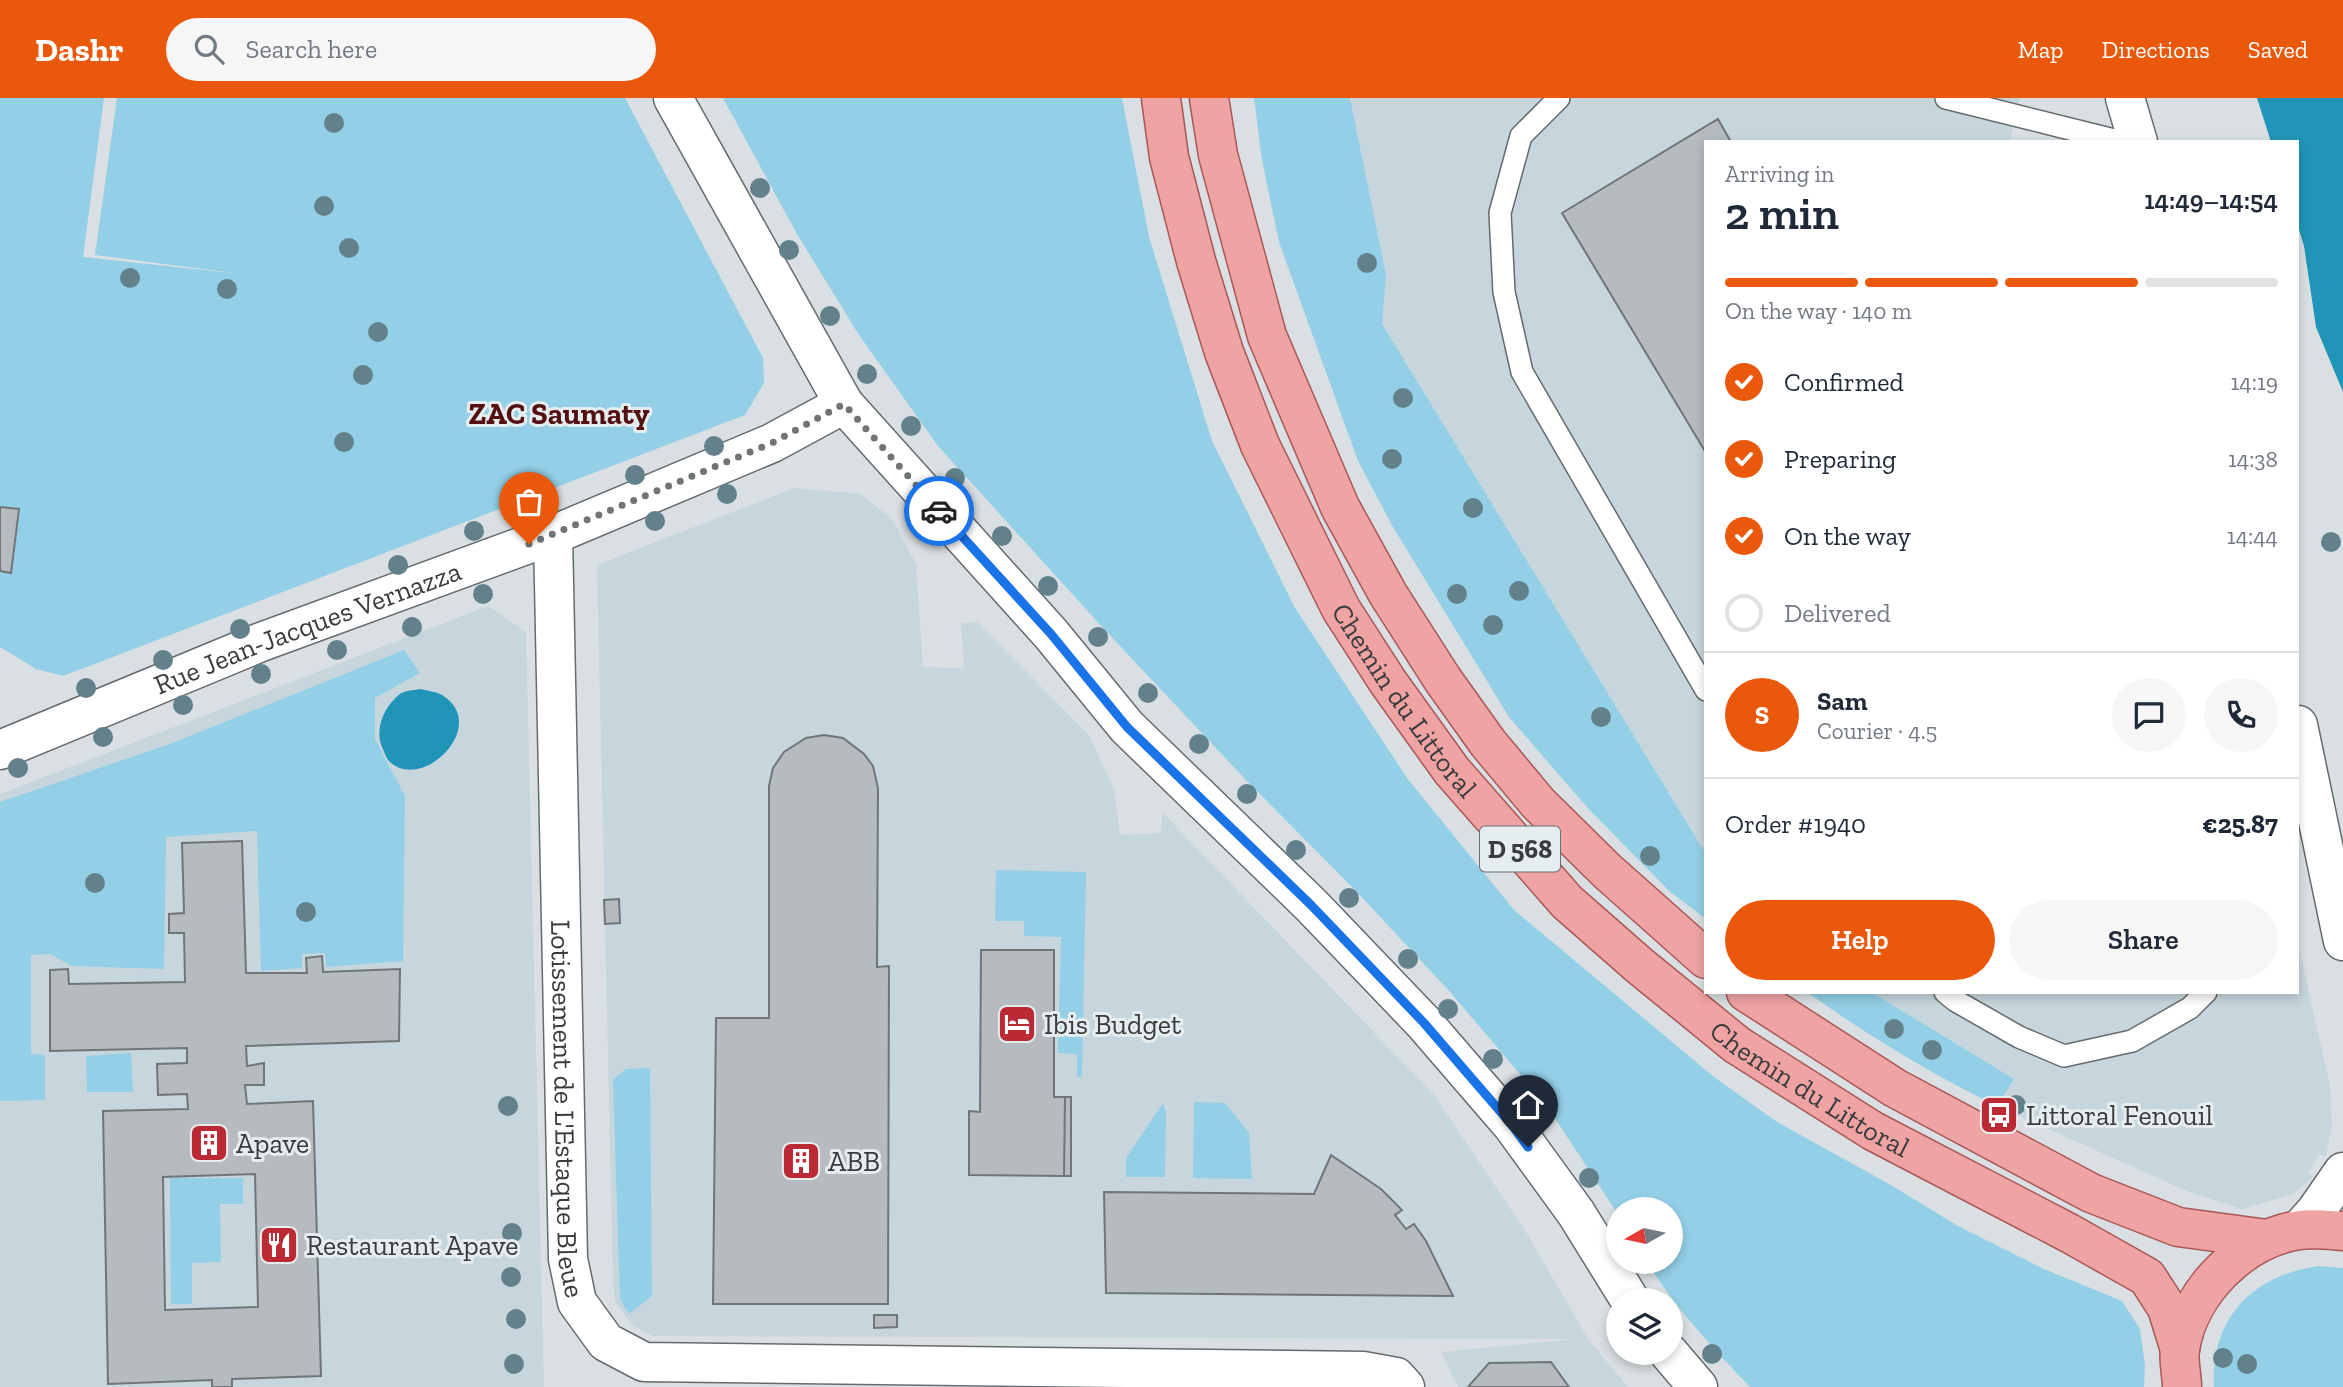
<!DOCTYPE html>
<html lang="en">
<head>
<meta charset="utf-8">
<style>
	:root { --surface:#fff; --page:#f6f6f7; --text:#1f2937; --muted:#747a83; --line:#e0e1e3; --accent:#ea580c }
	body { margin:0; font-family:"Zilla Slab",serif; background:var(--page); color:var(--text); height:100vh; display:flex; flex-direction:column; font-size:26px; white-space:nowrap }
	* { box-sizing:border-box; margin:0 }
	p { font-size:23px; color:var(--muted) }
	.icon { flex:none; width:38px; height:38px; fill:none; stroke:currentColor; stroke-width:2; stroke-linecap:round; stroke-linejoin:round }
	.map { position:relative; flex:1; overflow:hidden }
	.side { position:absolute; left:1704px; top:42px; width:595px; height:854px; display:flex; flex-direction:column; background:var(--surface); border-radius:0px; box-shadow:0 4px 10px #0003 }
	.side>* { flex:none }
	.needle { width:46px; rotate:261deg }
	.controls { position:absolute; left:1606px; top:1099px; display:grid; gap:14px }
	.controls a { display:grid; place-items:center; width:77px; height:77px; border-radius:50%; background:var(--surface); box-shadow:0 4px 10px #0003; font-size:35px }
	.pin { position:absolute; display:grid; place-items:center; width:60px; height:60px; color:#fff; margin:-72px -30px; border-radius:50% 50% 50% 0; rotate:-45deg; box-shadow:0 0 7px #0007 }
	.pin .icon { rotate:45deg }
	.courier { position:absolute; display:grid; place-items:center; width:70px; height:70px; margin:-35px; border:5px solid #1a73e8; border-radius:50%; background:#fff; color:#222; box-shadow:0 2px 9px #0007 }
	.overview em { font-style:normal; font-weight:600 }
	.overview div { display:flex; flex-direction:column-reverse }
	.overview { display:flex; align-items:center; justify-content:space-between; height:119px; padding:0 21px }
	h1 { font-size:46px; font-weight:600; line-height:52px }
	.bar { display:grid; grid-template-columns:repeat(4,1fr); gap:10px 7px; align-content:center; height:84px; padding:0 21px }
	.bar i { height:9px; border-radius:5px; background:var(--line) }
	.bar .current { background:var(--accent) }
	.bar p { grid-column:span 4 }
	.line { display:flex; align-items:center; gap:18px; padding:0 21px; border-top:2px solid var(--line) }
	.line div { flex:1 }
	.round { display:grid; place-items:center; flex:none; width:74px; height:74px; border-radius:37px; background:var(--page) }
	ol { padding:0 21px; list-style:none }
	li { display:flex; align-items:center; gap:21px; height:77px }
	li p { margin-inline-start:auto }
	li .icon { padding:7px; border-radius:50%; background:var(--accent); color:#fff; stroke-width:4 }
	li:last-child { color:var(--muted) }
	li i { width:38px; height:38px; border:4px solid var(--line); border-radius:50% }
	.cta { display:flex; gap:14px; margin-top:auto; padding:14px 21px }
	.cta a { flex:1; height:80px; border-radius:42px; background:var(--accent); color:#fff; font-size:28px; font-weight:600; line-height:80px; text-align:center }
	.cta a+a { background:var(--page); color:var(--text) }
	header { display:flex; align-items:center; gap:42px; box-sizing:border-box; height:98px; padding:0 35px; background:var(--accent); color:#fff }
	header strong { font-size:33px }
	nav { display:flex; gap:38px; margin-inline-start:auto; font-size:24px }
	.search { width:490px; height:63px; background:var(--page); display:flex; align-items:center; gap:18px; box-sizing:border-box; padding:0 24px; border-radius:38px; color:var(--muted); font-size:26px }
	.map>svg:first-child { display:block }
	.built { fill:#c7d6dc }
	.green { fill:#93cfe6 }
	.water { fill:#2195b7 }
	.building { fill:#b5bbbe; stroke:#707678; stroke-width:2; fill-rule:evenodd }
	.lines { fill:none; stroke-linecap:round; stroke-linejoin:round }
	.service-casing { stroke:#656b6d; stroke-width:24 }
	.minor-casing { stroke:#656b6d; stroke-width:41 }
	.primary-casing { stroke:#a95757; stroke-width:41 }
	.service { stroke:#fff; stroke-width:21 }
	.minor { stroke:#fff; stroke-width:38 }
	.primary { stroke:#efa3a3; stroke-width:38 }
	.tree { fill:#63818b }
	.done { stroke:#717477; stroke-width:7; stroke-dasharray:0 12.6 }
	.route { stroke:#1a73e8; stroke-width:9 }
	.labels { text-anchor:middle; stroke-width:6; stroke-linejoin:round; paint-order:stroke }
	.shield { fill:#e6edef; stroke:#6d7072; stroke-width:2 }
	.shield-label { font-size:26px; font-weight:bold; fill:#393b3d }
	.street-label { font-size:28px; fill:#393b3d; stroke:#e6edef }
	.poi-label { font-size:28px; fill:#393b3d; stroke:#e6edef; text-anchor:start }
	.neighbourhood-label { font-size:30px; font-weight:bold; fill:#540f13; stroke:#e6edef }
</style>
</head>
<body>
<header>
<strong>Dashr</strong>
<div class="search"><svg class="icon" aria-label="search" viewBox="0 0 24 24"><circle cx="10" cy="10" r="6"/><path d="M15 15l6 6"/></svg>Search here</div>
<nav><a>Map</a><a>Directions</a><a>Saved</a></nav>
</header>
<div class="map">
<svg width="2343" height="1289" viewBox="0 0 2343 1289">
	<rect width="100%" height="100%" fill="#d9dfe2"/>
	<!-- built -->
	<path class="built" d="M1350,0H2020L2010,44H1706V756L1381,226L1386,177Z
		M794,390L861,396L892,421L916,466L923,569L964,570L961,525L977,524L1089,637L1114,691L1120,737L1161,735L1162,714L1434,997L1526,1134L1588,1241L1628,1289H1458L1441,1254L1576,1241L652,1238L631,1226L615,1203L613,1184L597,467Z
		M488,508L526,534L544,1289H0V696Z
		M2298,846L2330,988L2332,1028L2326,1058L2319,1057L2309,1074L2313,1079L2293,1096L2242,1111L2189,1094L1997,1008L2013,981L1871,894H2298Z"/>
	<!-- green -->
	<path class="green" d="M0,0H104L83,159L241,176L95,157L117,0H625L763,260L764,285L745,317L63,578L36,571L0,549Z
		M723,0H1122L1149,139L1212,343L1295,510L1407,680L1514,812L1714,979L1777,1024L1889,1086L1958,1128L2044,1171L2122,1203L2140,1231L2145,1267L2144,1289H1750C1713,1250 1675,1210 1647,1164H1671V1111H1619V1118L1547,1008L1451,895L1356,793L1246,682L1105,532L938,348L859,237L797,136Z
		M1254,0H1350L1386,177L1382,226L1706,756V821L1669,793L1586,708L1509,619L1393,429L1358,363L1279,144L1262,62Z
		M404,552L420,575L375,600V641L405,698L403,863L326,869L325,855L302,856V870L261,873L257,733L166,739L164,871L72,868L50,856L31,857V956L45,957V1002L0,1003V704L167,647Z
		M996,772L1086,774L1082,979H1077V956L1058,955L1061,839L1024,838V823H995Z
		M1807,894H1871L2014,981L1997,1008C1931,976 1867,937 1807,894Z
		M131,955L133,994H87L86,958Z
		M650,970L652,1198L629,1216L620,1201L613,982L626,971Z
		M1194,1004L1225,1005L1249,1035L1252,1081L1193,1080Z
		M1163,1005L1166,1014L1165,1079H1126V1060Z
		M243,1080V1106H220L221,1164L192,1165V1206H171L170,1080Z
		M2319,1168L2343,1170V1289H2214C2210,1220 2253,1177 2319,1168Z"/>
	<!-- water -->
	<path class="water" d="M2257,0H2343V294L2316,229L2304,148L2298,128V44H2271Z
		M421,591C428,593 437,594 442,597C491,627 422,696 389,663C386,660 384,653 382,649C374,631 385,607 400,596C406,592 415,592 421,591Z"/>
	<!-- building -->
	<path class="building" d="M1718,21L1731,44H1706V355L1562,115Z
		M0,409L19,411L11,475L0,473Z
		M824,637L843,640L864,656L873,668L878,690L877,869L889,868L888,1206H713L716,920H769V688L773,670L784,654L806,640Z
		M242,743L246,875H307L306,860L322,858L323,874L400,871L399,943L246,948L247,968L264,965V987H245L247,1006L313,1003L321,1278L232,1281V1289H212V1282L108,1286L103,1013L188,1011L187,996L158,997L157,966L187,965V950L50,953V872L68,871L69,886L185,884L184,835H169V816L184,815L182,745ZM255,1076L258,1209L165,1212L163,1079Z
		M619,801L620,825L605,826L604,802Z
		M981,852H1054V999H1065L1064,1078L969,1077V1013L980,1014Z
		M1065,999H1071V1078H1064Z
		M1331,1057L1381,1091L1402,1112L1395,1117L1406,1131L1414,1126L1426,1143L1453,1198L1106,1195L1104,1094L1314,1096Z
		M874,1217H897V1229L874,1230Z
		M1551,1264L1569,1289H1468L1489,1265Z"/>
	<g class="lines">
		<!-- service casing -->
		<g class="service-casing">
			<path id="service" d="M1559,0L1521,38L1500,115L1504,194L1522,274L1706,592
				M1946,0L2122,44
				M1945,894L1956,903L2019,939L2064,958L2132,943L2190,910L2206,894"/>
		</g>
		<!-- minor casing -->
		<g class="minor-casing">
			<g id="minor">
				<path d="M673,0L844,306L1051,536L1127,629L1311,807L1424,925L1512,1027L1576,1115L1630,1202"/>
				<path d="M2125,0L2138,44"/>
				<path id="s1" d="M553,437L568,1161L577,1204L606,1244L644,1264L1363,1273L1396,1279L1405,1289"/>
				<path d="M2298,627L2343,843"/>
				<path id="s2" d="M0,652L261,544L553,437L772,345L844,306"/>
				<path d="M2300,1131L2316,1113L2343,1074"/>
				<path d="M1669,1255L1698,1289"/>
			</g>
		</g>
		<!-- primary casing -->
		<g class="primary-casing">
			<g id="primary">
				<path id="s3" d="M1161,0L1169,59L1196,163L1224,254L1260,347L1341,511L1388,584L1452,673L1567,804L1640,868L1737,947L1873,1033L2069,1135L2147,1179L2167,1210L2180,1252"/>
				<path d="M1209,0L1218,57L1267,238L1340,409L1388,496L1443,582L1488,645L1538,705L1607,773L1706,861"/>
				<path d="M1746,894L1895,990L2091,1095L2178,1129L2267,1141"/>
				<path d="M2182,1289C2182,1277 2178,1263 2180,1251C2189,1194 2242,1140 2300,1132C2313,1130 2329,1132 2343,1133"/>
			</g>
		</g>
		<!-- service -->
		<use href="#service" class="service"/>
		<!-- minor -->
		<use href="#minor" class="minor"/>
		<!-- primary -->
		<use href="#primary" class="primary"/>
	</g>
	<!-- trees -->
	<g class="tree">
		<circle cx="334" cy="25" r="10"/>
		<circle cx="760" cy="90" r="10"/>
		<circle cx="324" cy="108" r="10"/>
		<circle cx="349" cy="150" r="10"/>
		<circle cx="789" cy="152" r="10"/>
		<circle cx="1367" cy="165" r="10"/>
		<circle cx="130" cy="180" r="10"/>
		<circle cx="227" cy="191" r="10"/>
		<circle cx="830" cy="218" r="10"/>
		<circle cx="378" cy="234" r="10"/>
		<circle cx="867" cy="276" r="10"/>
		<circle cx="363" cy="277" r="10"/>
		<circle cx="1403" cy="300" r="10"/>
		<circle cx="911" cy="328" r="10"/>
		<circle cx="344" cy="344" r="10"/>
		<circle cx="714" cy="348" r="10"/>
		<circle cx="1392" cy="361" r="10"/>
		<circle cx="635" cy="377" r="10"/>
		<circle cx="955" cy="380" r="10"/>
		<circle cx="727" cy="396" r="10"/>
		<circle cx="1473" cy="410" r="10"/>
		<circle cx="655" cy="423" r="10"/>
		<circle cx="474" cy="433" r="10"/>
		<circle cx="1002" cy="438" r="10"/>
		<circle cx="2331" cy="444" r="10"/>
		<circle cx="398" cy="467" r="10"/>
		<circle cx="1048" cy="488" r="10"/>
		<circle cx="1519" cy="493" r="10"/>
		<circle cx="483" cy="496" r="10"/>
		<circle cx="1457" cy="496" r="10"/>
		<circle cx="1493" cy="527" r="10"/>
		<circle cx="412" cy="529" r="10"/>
		<circle cx="240" cy="531" r="10"/>
		<circle cx="1098" cy="539" r="10"/>
		<circle cx="337" cy="552" r="10"/>
		<circle cx="163" cy="562" r="10"/>
		<circle cx="261" cy="576" r="10"/>
		<circle cx="86" cy="590" r="10"/>
		<circle cx="1148" cy="595" r="10"/>
		<circle cx="183" cy="607" r="10"/>
		<circle cx="1601" cy="619" r="10"/>
		<circle cx="103" cy="639" r="10"/>
		<circle cx="1199" cy="646" r="10"/>
		<circle cx="18" cy="670" r="10"/>
		<circle cx="1247" cy="696" r="10"/>
		<circle cx="1296" cy="752" r="10"/>
		<circle cx="1650" cy="758" r="10"/>
		<circle cx="95" cy="785" r="10"/>
		<circle cx="1349" cy="800" r="10"/>
		<circle cx="306" cy="814" r="10"/>
		<circle cx="1408" cy="861" r="10"/>
		<circle cx="1448" cy="911" r="10"/>
		<circle cx="1894" cy="931" r="10"/>
		<circle cx="1932" cy="952" r="10"/>
		<circle cx="1493" cy="961" r="10"/>
		<circle cx="2016" cy="1007" r="10"/>
		<circle cx="508" cy="1008" r="10"/>
		<circle cx="1544" cy="1016" r="10"/>
		<circle cx="1589" cy="1080" r="10"/>
		<circle cx="512" cy="1135" r="10"/>
		<circle cx="511" cy="1179" r="10"/>
		<circle cx="516" cy="1221" r="10"/>
		<circle cx="1712" cy="1256" r="10"/>
		<circle cx="2223" cy="1260" r="10"/>
		<circle cx="514" cy="1266" r="10"/>
		<circle cx="2247" cy="1266" r="10"/>
	</g>
	<g class="lines">
		<!-- done -->
		<path class="done" d="M529,446L772,345L844,306L939,413"/>
		<!-- route -->
		<path class="route" d="M939,413L1051,536L1127,629L1311,807L1424,925L1512,1027L1528,1049"/>
	</g>
	<!-- icons -->
	<defs>
		<g id="hotel-square" transform="scale(2.0125)"><rect x="-9" y="-9" width="18" height="18" rx="4" fill="#ba2934" stroke="#e6edef"/><path d="M-6-4.5h1.5V1H6V5H4.5V3h-9V5H-6ZM-4 0a1.8 1.8 0 1 1 3.6 0ZM.5 0V-2.5h3Q6-2.5 6 0Z" fill="#fff"/></g>
		<g id="bus-square" transform="scale(2.0125)"><rect x="-9" y="-9" width="18" height="18" rx="4" fill="#ba2934" stroke="#e6edef"/><path d="M-5-6H5V4H4V6H2V4H-2V6H-4V4H-5ZM-3.5-4V0h7V-4ZM-3.5 1.2v1.5H-2V1.2ZM2 1.2v1.5H3.5V1.2Z" fill="#fff"/></g>
		<g id="building-square" transform="scale(2.0125)"><rect x="-9" y="-9" width="18" height="18" rx="4" fill="#ba2934" stroke="#e6edef"/><path d="M-4-6H4V6H1V3H-1V6H-4ZM-2.5-4.3h1.7v1.8h-1.7ZM.8-4.3h1.7v1.8H.8ZM-2.5-1h1.7V.8h-1.7ZM.8-1h1.7V.8H.8Z" fill="#fff"/></g>
		<g id="restaurant-square" transform="scale(2.0125)"><rect x="-9" y="-9" width="18" height="18" rx="4" fill="#ba2934" stroke="#e6edef"/><path d="M-5-6h1v4h1v-4h1v4h1v-4h1v5L-1.5 .5V6h-2V.5L-5-1ZM5-6V6H3V1.5H1.5Q1.5-4 5-6Z" fill="#fff"/></g>
	</defs>
	<g fill-rule="evenodd">
		<use href="#hotel-square" x="1017" y="926"/>
		<use href="#bus-square" x="1999" y="1017"/>
		<use href="#building-square" x="209" y="1045"/>
		<use href="#building-square" x="801" y="1063"/>
		<use href="#restaurant-square" x="279" y="1147"/>
	</g>
	<g class="labels">
		<!-- shield labels -->
		<rect class="shield" x="1480" y="728.5" width="80" height="45" rx="5"/>
		<g class="shield-label">
			<text x="1520" y="760">D 568</text>
		</g>
		<!-- street labels -->
		<g class="street-label">
			<text dy="10" stroke="none"><textPath href="#s2" startOffset="331">Rue Jean-Jacques Vernazza</textPath></text>
			<text dy="10" stroke="none"><textPath href="#s3" startOffset="656">Chemin du Littoral</textPath></text>
			<text dy="10" stroke="none"><textPath href="#s3" startOffset="1223">Chemin du Littoral</textPath></text>
			<text dy="10" stroke="none"><textPath href="#s1" startOffset="574">Lotissement de L'Estaque Bleue</textPath></text>
		</g>
		<!-- poi labels -->
		<g class="poi-label">
			<text x="1044" y="936">Ibis Budget</text>
			<text x="2026" y="1027">Littoral Fenouil</text>
			<text x="236" y="1055">Apave</text>
			<text x="828" y="1073">ABB</text>
			<text x="306" y="1157">Restaurant Apave</text>
		</g>
		<!-- neighbourhood labels -->
		<g class="neighbourhood-label">
			<text x="559" y="326">ZAC Saumaty</text>
		</g>
	</g>
</svg>
<div class="controls">
<a><svg class="needle" viewBox="-14 -14 28 28"><path d="M0-13l5 13h-10z" fill="#e53935"/><path d="M0 13l5-13h-10z" fill="#747a83"/></svg></a>
<a><svg class="icon" aria-label="layers" viewBox="0 0 24 24"><path d="M12 4l9 5-9 5-9-5zM3 14l9 5 9-5"/></svg></a>
</div>
<div class="pin" style="left:529px;top:446px;background:#ea580c"><svg class="icon" aria-label="bag" viewBox="0 0 24 24"><path d="M5 8h14l-1 12H6zM9 8a3 3 0 0 1 6 0"/></svg></div>
<div class="pin" style="left:1528px;top:1049px;background:#1f2937"><svg class="icon" aria-label="home" viewBox="0 0 24 24"><path d="M3 11l9-7 9 7M6 9v11h12V9"/></svg></div>
<div class="courier" style="left:939px;top:413px"><svg class="icon" aria-label="car" viewBox="0 0 24 24"><path d="M5 17H2v-5l4-1 3-4h7l3 4 3 1v5h-3M9 17h6M6 11h13"/><circle cx="7" cy="17" r="2"/><circle cx="17" cy="17" r="2"/></svg></div>
<section class="side">
<div class="overview"><div><h1>2 min</h1><p>Arriving in</p></div><em>14:49–14:54</em></div>
<div class="bar"><i class="current"></i><i class="current"></i><i class="current"></i><i></i><p>On the way · 140 m</p></div>
<ol>
<li><svg class="icon" aria-label="check" viewBox="0 0 24 24"><path d="M5 12l5 5 9-10"/></svg>Confirmed<p>14:19</p></li>
<li><svg class="icon" aria-label="check" viewBox="0 0 24 24"><path d="M5 12l5 5 9-10"/></svg>Preparing<p>14:38</p></li>
<li><svg class="icon" aria-label="check" viewBox="0 0 24 24"><path d="M5 12l5 5 9-10"/></svg>On the way<p>14:44</p></li>
<li><i></i>Delivered</li>
</ol>
<div class="line" style="height:126px"><b class="round" style="background:var(--accent);color:#fff">S</b><div><b>Sam</b><p>Courier · 4.5</p></div><a class="round"><svg class="icon" aria-label="chat" viewBox="0 0 24 24"><path d="M4 5h16v11H9l-5 4z"/></svg></a><a class="round"><svg class="icon" aria-label="phone" viewBox="0 0 24 24"><path d="M5 4h4l2 5-3 2q2 4 5 5l2-3 5 2v4C11 20 4 13 5 4z"/></svg></a></div>
<div class="line" style="height:91px"><div>Order #1940</div><b>€25.87</b></div>
<div class="cta"><a>Help</a><a>Share</a></div>
</section>
</div>
</body>
</html>
